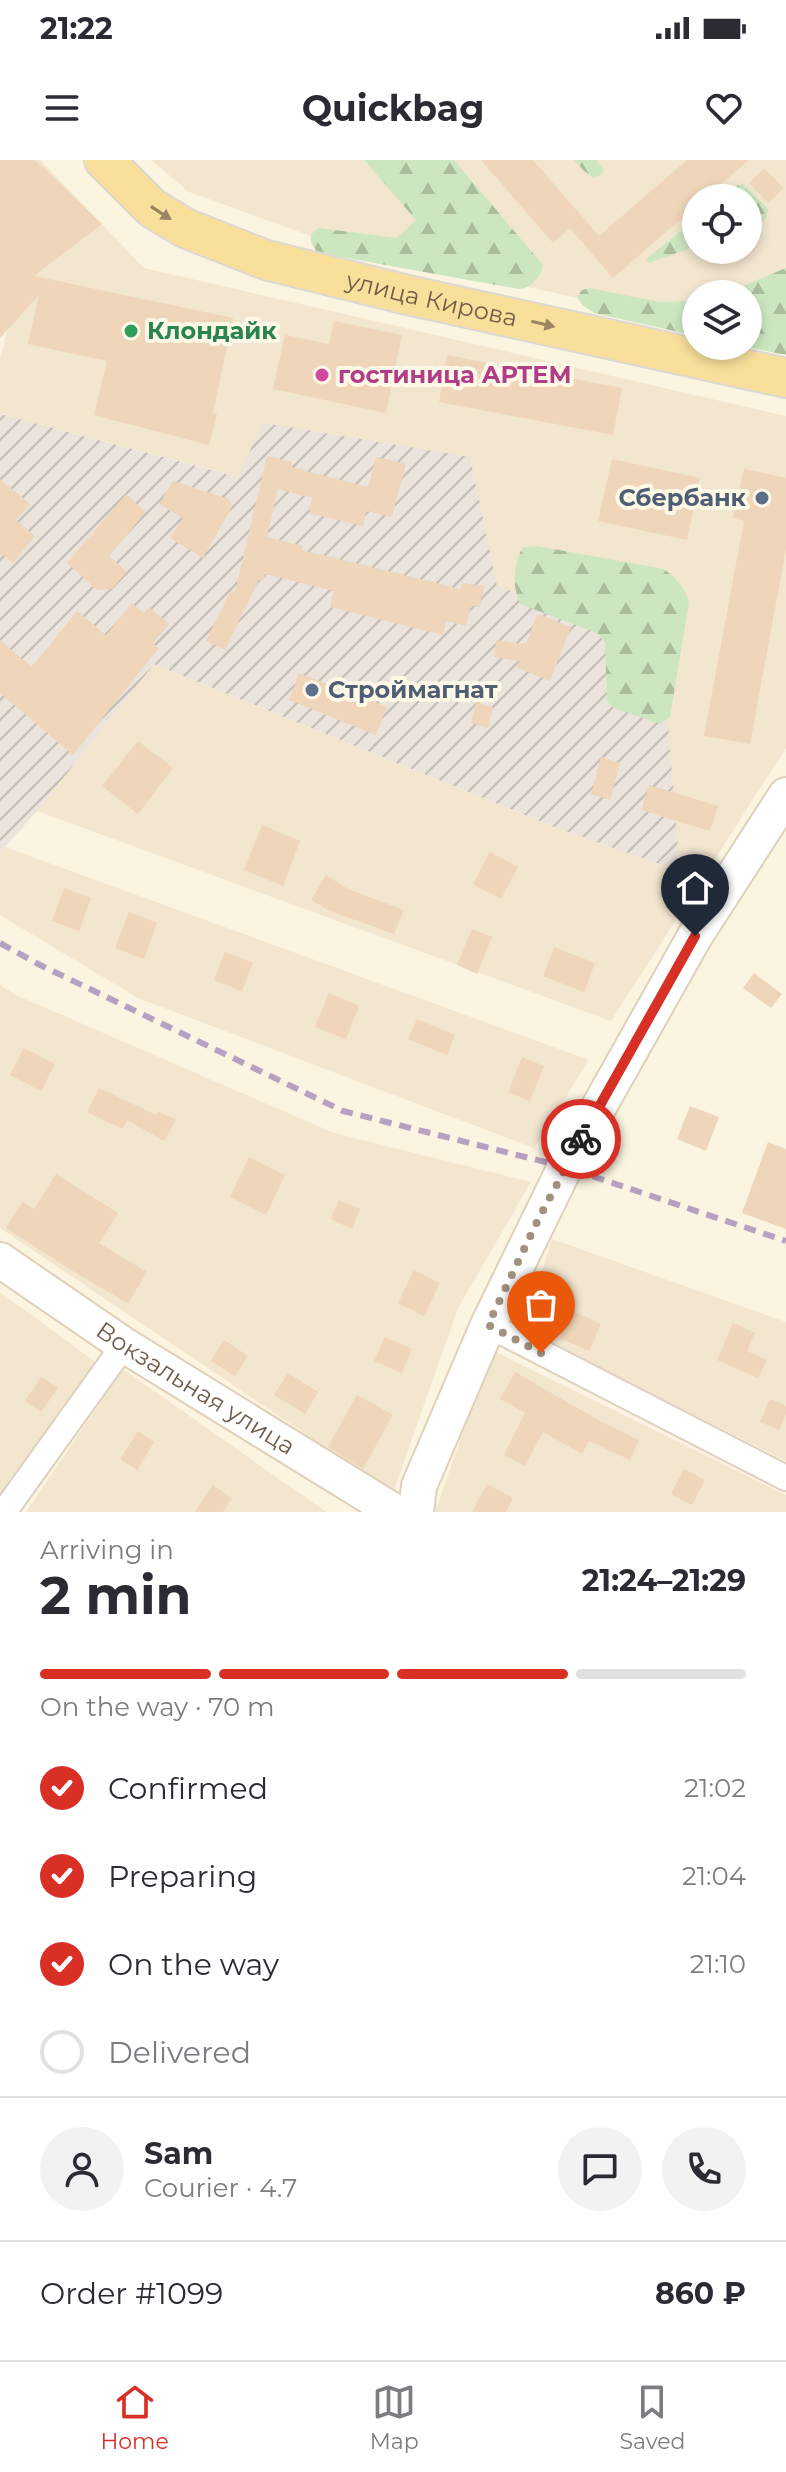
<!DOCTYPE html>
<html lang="en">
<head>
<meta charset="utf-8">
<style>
	:root { --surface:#fff; --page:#f2f2f3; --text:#2b2b33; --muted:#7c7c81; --line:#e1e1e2; --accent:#d93025 }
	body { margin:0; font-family:Montserrat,sans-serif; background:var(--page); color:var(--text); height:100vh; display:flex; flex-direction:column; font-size:30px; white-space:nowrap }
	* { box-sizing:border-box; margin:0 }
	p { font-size:26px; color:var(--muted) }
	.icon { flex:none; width:44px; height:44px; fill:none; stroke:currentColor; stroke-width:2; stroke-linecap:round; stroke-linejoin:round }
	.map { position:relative; height:1352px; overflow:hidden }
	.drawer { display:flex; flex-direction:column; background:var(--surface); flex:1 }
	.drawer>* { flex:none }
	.fabs { position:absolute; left:682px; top:24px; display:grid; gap:16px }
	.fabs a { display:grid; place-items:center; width:80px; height:80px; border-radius:50%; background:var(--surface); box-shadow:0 4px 12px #0003; font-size:40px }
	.pin { position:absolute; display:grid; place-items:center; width:68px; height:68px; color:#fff; margin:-82px -34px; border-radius:50% 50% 50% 0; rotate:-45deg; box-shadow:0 0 8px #0007 }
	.pin .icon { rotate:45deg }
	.courier { position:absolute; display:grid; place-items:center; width:80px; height:80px; margin:-40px; border:6px solid #d93025; border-radius:50%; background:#fff; color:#222; box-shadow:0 2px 10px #0007 }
	.overview em { font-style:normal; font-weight:700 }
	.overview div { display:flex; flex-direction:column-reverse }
	.overview { display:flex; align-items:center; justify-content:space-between; height:136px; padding:0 40px }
	h1 { font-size:52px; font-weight:700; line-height:60px }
	.bar { display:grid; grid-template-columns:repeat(4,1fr); gap:12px 8px; align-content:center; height:96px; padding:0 40px }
	.bar i { height:10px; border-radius:6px; background:var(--line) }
	.bar .on { background:var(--accent) }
	.bar p { grid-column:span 4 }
	.line { display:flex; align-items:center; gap:20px; padding:0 40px; border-top:2px solid var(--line) }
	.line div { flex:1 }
	.round { display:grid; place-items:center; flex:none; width:84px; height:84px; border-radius:42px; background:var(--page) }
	ol { padding:0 40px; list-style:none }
	li { display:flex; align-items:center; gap:24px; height:88px }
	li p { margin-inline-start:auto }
	li .icon { padding:8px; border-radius:50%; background:var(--accent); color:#fff; stroke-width:4 }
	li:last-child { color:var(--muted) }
	li i { width:44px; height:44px; border:4px solid var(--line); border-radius:50% }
	.status { display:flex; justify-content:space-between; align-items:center; height:56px; padding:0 40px; background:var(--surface); direction:ltr }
	.status svg { height:22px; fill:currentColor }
	header { display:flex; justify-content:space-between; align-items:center; height:104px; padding:0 40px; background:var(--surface); font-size:36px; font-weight:700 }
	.tab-bar { display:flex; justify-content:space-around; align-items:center; height:112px; border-top:2px solid var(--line); background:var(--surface); font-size:22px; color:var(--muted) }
	.tab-bar a { display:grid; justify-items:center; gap:4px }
	.tab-bar .on { color:var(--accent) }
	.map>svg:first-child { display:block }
	.residential { fill:#f2e6cf; fill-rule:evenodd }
	.industrial { fill:url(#industrial-furrows) }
	.forest { fill:url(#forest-firs) }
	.building { fill:#efd5b9 }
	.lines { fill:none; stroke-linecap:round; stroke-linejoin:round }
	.minor-casing { stroke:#ded1bd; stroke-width:28 }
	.secondary-casing { stroke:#e0d0b8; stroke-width:38 }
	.primary-casing { stroke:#ddd8d3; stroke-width:42 }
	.minor { stroke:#fff; stroke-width:24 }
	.secondary { stroke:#fff; stroke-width:34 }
	.primary { stroke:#f8e09b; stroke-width:38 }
	.rail { stroke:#b7a1c3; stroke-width:6; stroke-dasharray:12 8; stroke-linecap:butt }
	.oneway { fill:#9a8462 }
	.done { stroke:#a1917e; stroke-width:8; stroke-dasharray:0 14.4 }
	.route { stroke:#d93025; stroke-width:10 }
	.leisure-dot { fill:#2e9e5b; stroke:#fef8e6; stroke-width:3 }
	.hotel-dot { fill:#d1479c; stroke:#fef8e6; stroke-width:3 }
	.service-dot { fill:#5c6f8a; stroke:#fef8e6; stroke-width:3 }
	.labels { text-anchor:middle; stroke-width:8; stroke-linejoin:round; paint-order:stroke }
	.street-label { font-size:24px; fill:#715c49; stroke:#fef8e6 }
	.leisure-label { font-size:24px; font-weight:bold; fill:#27864d; stroke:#fef8e6; text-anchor:start }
	.hotel-label { font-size:24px; font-weight:bold; fill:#b23c85; stroke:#fef8e6; text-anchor:start }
	.service-label { font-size:24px; font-weight:bold; fill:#4e5e75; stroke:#fef8e6; text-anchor:end }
</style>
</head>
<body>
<div class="status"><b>21:22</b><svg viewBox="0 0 49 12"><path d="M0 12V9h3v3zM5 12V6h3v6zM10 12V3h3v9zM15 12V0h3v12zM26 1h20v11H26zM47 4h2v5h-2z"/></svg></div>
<header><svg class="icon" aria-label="menu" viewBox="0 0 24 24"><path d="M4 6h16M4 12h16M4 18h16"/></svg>Quickbag<svg class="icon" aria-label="heart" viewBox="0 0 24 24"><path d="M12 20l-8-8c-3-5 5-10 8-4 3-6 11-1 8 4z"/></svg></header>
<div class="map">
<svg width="786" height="1352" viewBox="0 0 786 1352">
	<defs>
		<pattern id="industrial-furrows" width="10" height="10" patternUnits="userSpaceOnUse" patternTransform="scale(2)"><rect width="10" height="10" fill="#eae4dc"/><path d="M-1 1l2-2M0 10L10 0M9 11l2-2" fill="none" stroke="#c2bcb4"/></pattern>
		<pattern id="forest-firs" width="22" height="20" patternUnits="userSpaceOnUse" patternTransform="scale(2)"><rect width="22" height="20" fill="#cce7c0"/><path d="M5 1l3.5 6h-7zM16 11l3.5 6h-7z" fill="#aabe9e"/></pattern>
	</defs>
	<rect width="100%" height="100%" fill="#fbf4e1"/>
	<!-- residential -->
	<path class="residential" d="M0,0H40L144,108L786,256V588L611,861L37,651L154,504L557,668L662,491L496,426L470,297L239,317L0,254V200L26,96Z
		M151,0H786V186L748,134H696V165L322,80L189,32ZM696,38H748V90H696Z
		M5,687L589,900L534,988L138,838L0,755V693Z
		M0,825L16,835L334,973L531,1022L458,1148L393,1333L0,1068Z
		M552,1079L786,1162V1301L524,1170Z
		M0,1132L101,1206L0,1336Z
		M492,1190L786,1335V1352H435Z
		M123,1209L326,1352H26Z"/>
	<!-- industrial -->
	<path class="industrial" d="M0,254L238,317L263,263L470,297L497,426L662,491L680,711L557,668L154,504L37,651L0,693Z"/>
	<!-- forest -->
	<path class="forest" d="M364,0H454L543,105C541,117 531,128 519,129L319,93C310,85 306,75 319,68L397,78L416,60Z
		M574,0H596L604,10L599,16L593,17L584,11Z
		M743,24L768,49C766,62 760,66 748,71V38H722L738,25Z
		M696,59V86L649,103L646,99Z
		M786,108V195L743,186H748V134H724Z
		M589,128L660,142L696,141V176L594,153L582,145L577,137L582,130Z
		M537,386L664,409C677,419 685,427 689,443L670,557L660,564L614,548L607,541L605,482L597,473L520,444C512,426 513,404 523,387Z"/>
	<!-- building -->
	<path class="building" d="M0,0H35L102,64L34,116L233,158L213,253L217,254L209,285L94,255L107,201L28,184L39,135L0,178Z
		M481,0H533L599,76L687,0H749L705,38H696V46L613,118L570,68L553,83Z
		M764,8L784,28L768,43L749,23Z
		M334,161L402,175L386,253L273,229L285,175L329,184Z
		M447,195L622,228L613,275L439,242Z
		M267,296L292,302L291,307L368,327L376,297L406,304L392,357L366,351L363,366L309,353L312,338L278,329L267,377L303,386L302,390L461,429L462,423L484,426L480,447L471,446L466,466L446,461L443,475L330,447L334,431L265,414L263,421L259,420L225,490L206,481L231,430L235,432Z
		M612,299L700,318L687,380L598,361Z
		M744,309L786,318V389L750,584L704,576L744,361L733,358Z
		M0,319L30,344L16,360L35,376L13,403L0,393Z
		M173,321L229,339L232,347L203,398L170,378L183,358L159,344Z
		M126,334L146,352L109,396L127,412L112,429L97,430L67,403Z
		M132,443L144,453L149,447L169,464L153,484L159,488L73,595L0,533V480L32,507L77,451L106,475Z
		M537,454L571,467L550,521L516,507L519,501L494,497L496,480L526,484Z
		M299,513L387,547L376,575L289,540Z
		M476,542L493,547L488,568L471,563Z
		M138,581L173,608L138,654L102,626Z
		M601,597L620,603L610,640L591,634Z
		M649,625L718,646L710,671L641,650Z
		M262,665L300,681L283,726L244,710Z
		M490,692L518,707L501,739L473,724Z
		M326,715L348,729L404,750L394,774L330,751L311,740Z
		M64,728L91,738L79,771L52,761Z
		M129,752L157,763L144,799L115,788Z
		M472,769L492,777L477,814L457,805Z
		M554,787L595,803L584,832L543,816Z
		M225,792L253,803L242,831L214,820Z
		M754,813L782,834L771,848L743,828Z
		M329,833L359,846L346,879L315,867Z
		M417,859L455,875L447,895L408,879Z
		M24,888L55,904L41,931L10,915Z
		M522,897L544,906L530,941L508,932Z
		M99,928L156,955L158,951L176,960L164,981L127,960L122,969L87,952Z
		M690,946L719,957L706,991L677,979Z
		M768,982L786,989V1069L742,1053Z
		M249,997L285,1015L266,1055L230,1037Z
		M56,1014L118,1053L99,1083L147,1112L128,1143L79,1115L6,1068L23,1042L34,1049Z
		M339,1040L360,1049L352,1069L331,1059Z
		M414,1110L440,1123L424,1156L398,1143Z
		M572,1151L601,1164L589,1191L559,1178Z
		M733,1163L755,1173L747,1191L767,1200L758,1218L717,1200Z
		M385,1177L412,1189L402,1213L374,1201Z
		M224,1180L248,1196L235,1216L211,1201Z
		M515,1212L600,1261L639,1280L630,1300L589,1281L582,1294L543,1272L525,1306L504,1295L525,1253L500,1239Z
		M288,1213L318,1232L305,1254L274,1235Z
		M41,1217L58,1228L41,1252L25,1241Z
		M357,1235L393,1255L363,1309L328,1287Z
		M770,1239L786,1246V1254L779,1270L760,1262Z
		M138,1271L154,1282L137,1310L120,1299Z
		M684,1309L705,1320L692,1345L671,1334Z
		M487,1324L513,1338L506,1352H472Z
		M213,1325L232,1338L223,1352H195Z"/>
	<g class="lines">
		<!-- minor casing -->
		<g class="minor-casing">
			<path id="minor" d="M488,1165L786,1318
				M4,1352L124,1185"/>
		</g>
		<!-- secondary casing -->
		<g class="secondary-casing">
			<g id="secondary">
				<path id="s1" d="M0,1100L124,1185L395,1352"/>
				<path d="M416,1352L419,1326L488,1165L565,1007L695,776L786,635"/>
			</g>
		</g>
		<!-- primary casing -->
		<g class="primary-casing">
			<g id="primary">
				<path id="s2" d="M104,0L152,48L185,68L266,100L408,135L786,218"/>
			</g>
		</g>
		<!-- minor -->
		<use href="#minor" class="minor"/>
		<!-- secondary -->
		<use href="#secondary" class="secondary"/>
		<!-- primary -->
		<use href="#primary" class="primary"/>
		<!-- rail -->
		<path class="rail" d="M0,783L38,804L343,951L565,1007L786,1081"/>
	</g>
	<!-- one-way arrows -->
	<defs><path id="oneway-solid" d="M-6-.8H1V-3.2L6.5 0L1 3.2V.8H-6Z" transform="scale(2)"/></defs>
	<g class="oneway">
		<use href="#oneway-solid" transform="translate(161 53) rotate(33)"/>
		<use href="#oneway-solid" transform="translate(543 164) rotate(13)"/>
	</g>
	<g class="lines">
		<!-- done -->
		<path class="done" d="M541,1193L488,1165L538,1060L581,979"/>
		<!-- route -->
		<path class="route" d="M581,979L695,776"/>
	</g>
	<!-- markers -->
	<circle class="leisure-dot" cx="131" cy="171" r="8"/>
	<circle class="hotel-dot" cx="322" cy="215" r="8"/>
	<g class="service-dot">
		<circle cx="762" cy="338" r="8"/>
		<circle cx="312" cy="530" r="8"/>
	</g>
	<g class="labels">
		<!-- street labels -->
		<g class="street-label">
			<text dy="8" stroke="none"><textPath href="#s2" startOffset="364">улица Кирова</textPath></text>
			<text dy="8" stroke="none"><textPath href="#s1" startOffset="234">Вокзальная улица</textPath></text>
		</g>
		<!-- leisure labels -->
		<g class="leisure-label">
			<text x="147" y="179">Клондайк</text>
		</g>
		<!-- hotel labels -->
		<g class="hotel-label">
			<text x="338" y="223">гостиница АРТЕМ</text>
		</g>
		<!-- service labels -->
		<g class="service-label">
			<text x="746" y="346">Сбербанк</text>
			<text x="328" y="538" text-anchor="start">Строймагнат</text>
		</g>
	</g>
</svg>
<div class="fabs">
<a><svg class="icon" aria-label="locate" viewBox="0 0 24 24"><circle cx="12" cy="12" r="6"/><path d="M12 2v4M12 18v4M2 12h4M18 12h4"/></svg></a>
<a><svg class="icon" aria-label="layers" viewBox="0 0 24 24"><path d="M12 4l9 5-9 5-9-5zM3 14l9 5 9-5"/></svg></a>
</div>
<div class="pin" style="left:541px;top:1193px;background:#ea580c"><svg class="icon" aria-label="bag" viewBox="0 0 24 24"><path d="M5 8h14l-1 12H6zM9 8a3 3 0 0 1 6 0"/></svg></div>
<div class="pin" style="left:695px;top:776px;background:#1f2937"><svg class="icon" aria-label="home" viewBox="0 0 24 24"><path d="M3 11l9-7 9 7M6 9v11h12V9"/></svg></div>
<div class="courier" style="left:581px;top:979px"><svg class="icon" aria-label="bike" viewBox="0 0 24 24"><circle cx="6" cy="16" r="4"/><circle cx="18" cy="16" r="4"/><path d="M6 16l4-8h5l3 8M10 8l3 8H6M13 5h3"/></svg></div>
</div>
<section class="drawer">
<div class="overview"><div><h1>2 min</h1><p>Arriving in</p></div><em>21:24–21:29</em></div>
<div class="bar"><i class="on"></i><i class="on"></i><i class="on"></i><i></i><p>On the way · 70 m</p></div>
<ol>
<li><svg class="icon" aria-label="check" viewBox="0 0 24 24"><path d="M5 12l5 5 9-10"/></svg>Confirmed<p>21:02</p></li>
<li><svg class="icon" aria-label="check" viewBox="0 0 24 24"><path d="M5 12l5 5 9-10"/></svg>Preparing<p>21:04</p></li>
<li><svg class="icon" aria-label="check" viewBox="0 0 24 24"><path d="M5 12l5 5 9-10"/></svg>On the way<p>21:10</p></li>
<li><i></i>Delivered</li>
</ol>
<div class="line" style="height:144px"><a class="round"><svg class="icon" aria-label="person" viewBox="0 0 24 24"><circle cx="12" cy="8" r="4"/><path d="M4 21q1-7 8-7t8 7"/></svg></a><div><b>Sam</b><p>Courier · 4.7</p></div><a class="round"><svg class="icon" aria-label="chat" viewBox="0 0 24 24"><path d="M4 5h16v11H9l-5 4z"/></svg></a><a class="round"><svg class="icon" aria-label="phone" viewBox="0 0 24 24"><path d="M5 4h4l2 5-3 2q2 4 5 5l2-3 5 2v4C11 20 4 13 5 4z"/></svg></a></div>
<div class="line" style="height:104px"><div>Order #1099</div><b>860 ₽</b></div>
</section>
<nav class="tab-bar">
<a class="on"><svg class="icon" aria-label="home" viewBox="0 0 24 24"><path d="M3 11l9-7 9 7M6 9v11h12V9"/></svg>Home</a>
<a><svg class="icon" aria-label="map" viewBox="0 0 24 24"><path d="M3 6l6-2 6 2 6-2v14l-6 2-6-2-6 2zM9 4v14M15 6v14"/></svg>Map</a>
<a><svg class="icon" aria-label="saved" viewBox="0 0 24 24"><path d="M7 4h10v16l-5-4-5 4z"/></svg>Saved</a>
</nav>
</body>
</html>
